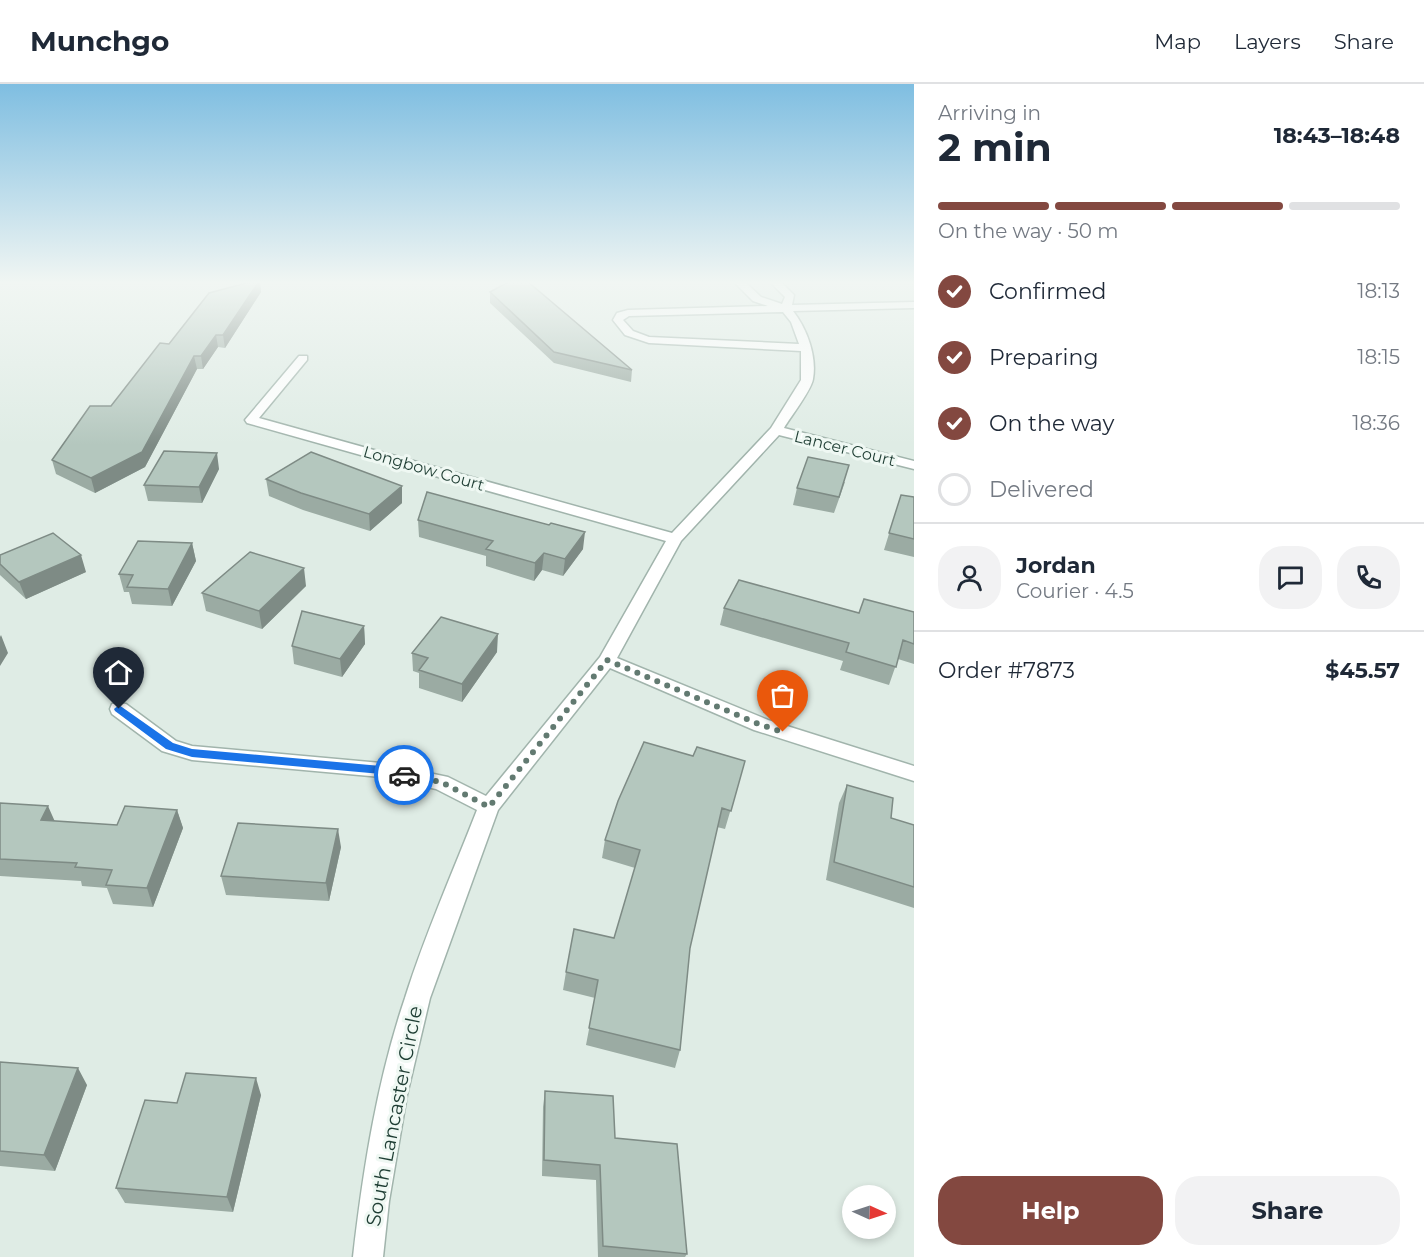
<!DOCTYPE html>
<html lang="en">
<head>
<meta charset="utf-8">
<style>
	:root { --surface:#fff; --page:#f2f2f3; --text:#1f2937; --muted:#747a83; --line:#e0e1e3; --accent:#834840 }
	body { margin:0; font-family:Montserrat,sans-serif; background:var(--page); color:var(--text); height:100vh; display:flex; flex-direction:column; font-size:22px; white-space:nowrap }
	* { box-sizing:border-box; margin:0 }
	p { font-size:20px; color:var(--muted) }
	.icon { flex:none; width:33px; height:33px; fill:none; stroke:currentColor; stroke-width:2; stroke-linecap:round; stroke-linejoin:round }
	.map { position:relative; flex:1; overflow:hidden }
	.details { display:flex; flex-direction:column; background:var(--surface); width:510px }
	.details>* { flex:none }
	.needle { width:39px; rotate:93deg }
	.controls { position:absolute; left:842px; top:1101px; display:grid; gap:12px }
	.controls a { display:grid; place-items:center; width:54px; height:54px; border-radius:50%; background:var(--surface); box-shadow:0 3px 9px #0003; font-size:30px }
	.pin { position:absolute; display:grid; place-items:center; width:51px; height:51px; color:#fff; margin:-62px -26px; border-radius:50% 50% 50% 0; rotate:-45deg; box-shadow:0 0 6px #0007 }
	.pin .icon { rotate:45deg }
	.courier { position:absolute; display:grid; place-items:center; width:60px; height:60px; margin:-30px; border:4px solid #1a73e8; border-radius:50%; background:#fff; color:#222; box-shadow:0 2px 8px #0007 }
	.overview em { font-style:normal; font-weight:700 }
	.overview div { display:flex; flex-direction:column-reverse }
	.overview { display:flex; align-items:center; justify-content:space-between; height:102px; padding:0 24px }
	h1 { font-size:39px; font-weight:700; line-height:45px }
	.bar { display:grid; grid-template-columns:repeat(4,1fr); gap:9px 6px; align-content:center; height:72px; padding:0 24px }
	.bar i { height:8px; border-radius:4px; background:var(--line) }
	.bar .on { background:var(--accent) }
	.bar p { grid-column:span 4 }
	.line { display:flex; align-items:center; gap:15px; padding:0 24px; border-top:2px solid var(--line) }
	.line div { flex:1 }
	.round { display:grid; place-items:center; flex:none; width:63px; height:63px; border-radius:24px; background:var(--page) }
	ol { padding:0 24px; list-style:none }
	li { display:flex; align-items:center; gap:18px; height:66px }
	li p { margin-inline-start:auto }
	li .icon { padding:6px; border-radius:50%; background:var(--accent); color:#fff; stroke-width:4 }
	li:last-child { color:var(--muted) }
	li i { width:33px; height:33px; border:3px solid var(--line); border-radius:50% }
	.primary-button { display:flex; gap:12px; margin-top:auto; padding:12px 24px }
	.primary-button a { flex:1; height:69px; border-radius:24px; background:var(--accent); color:#fff; font-size:24px; font-weight:700; line-height:69px; text-align:center }
	.primary-button a+a { background:var(--page); color:var(--text) }
	header { display:flex; align-items:center; gap:36px; box-sizing:border-box; height:84px; padding:0 30px; background:var(--surface); border-bottom:2px solid var(--line) }
	header strong { font-size:28px }
	nav { display:flex; gap:33px; margin-inline-start:auto; font-size:21px }
	main { display:flex; flex:1; min-height:0 }
	.map>svg:first-child { display:block }
	.lines { fill:none; stroke-linecap:round; stroke-linejoin:round }
	.minor-casing { stroke:#a1b4ac; stroke-width:3 }
	.minor { fill:#fff; fill-rule:evenodd }
	.wall { fill:#9baba3 }
	.shaded-wall { fill:#7e8b85 }
	.building { fill:#b4c7be; stroke:#7e8b85; stroke-width:1.5 }
	.route { fill:#1a73e8 }
	.done { stroke:#627a71; stroke-width:6; stroke-dasharray:0 10.8 }
	.labels { text-anchor:middle; stroke-width:6; stroke-linejoin:round; paint-order:stroke }
	.far-street-label { font-size:16px; fill:#1e3d33; stroke:#eff8f3 }
	.street-label { font-size:20px; fill:#1e3d33; stroke:#eff8f3 }
</style>
</head>
<body>
<header>
<strong>Munchgo</strong>
<nav><a>Map</a><a>Layers</a><a>Share</a></nav>
</header>
<main>
<div class="map">
<svg width="914" height="1173" viewBox="0 0 914 1173">
	<rect width="100%" height="100%" fill="#dfece5"/>
	<g class="lines">
		<!-- minor casing -->
		<g class="minor-casing">
			<path id="minor" d="M733,197H744L761,213L782,220L785,213L769,197H780L794,211L792,221L914,218V224L793,227C807,245 817,272 813,295C811,307 791,332 784,344L914,377V385L779,351L681,457L617,574L768,636L914,682V697L754,646L610,584L498,726L430,914L407,1011L389,1117L383,1173H353C363,1086 377,997 405,914C425,850 453,788 477,726L436,705L381,693L192,676L162,667L112,630L110,625L112,620L119,619L126,620L176,657L192,662L381,679L448,693L486,712L600,573L666,457L247,339L245,336L299,272H307V276L259,334L672,449L771,344L801,296V267L649,259L625,251L613,236L617,229L628,226L768,222L753,217ZM783,228L791,238L799,260L649,253L633,247L623,236L629,232Z"/>
		</g>
		<!-- minor -->
		<use href="#minor" class="minor"/>
	</g>
	<!-- wall -->
	<path class="wall" d="M254,197H260L261,208L225,264L218,263L203,285H197L145,383L95,409L56,390L52,376L111,322L169,260Z
		M490,208L632,286L631,298L554,279L490,219Z
		M219,385L202,419L148,417L144,401Z
		M266,395L402,419L370,447L303,426L269,412Z
		M845,398L834,429L793,421L797,404Z
		M901,411L914,413V473L884,466Z
		M418,436L583,465L563,492L542,486L534,497L486,482V472L419,453Z
		M192,459L196,477L172,522L132,520L129,508H124L119,490Z
		M0,471L86,488L26,515L0,491Z
		M306,502L262,545L206,527L202,509Z
		M724,524L859,529L914,528V580L898,575L889,601L840,586L843,577L720,541Z
		M364,542L365,560L342,593L294,580L292,562Z
		M497,568L462,618L419,604V589L413,587L412,569Z
		M693,672L745,677L725,745L717,743L690,864L680,966L675,984L586,961L595,914L563,906L566,888L614,854L635,784L602,774L605,756Z
		M847,701L891,734L914,741V824L826,796L839,719Z
		M0,719L55,737L117,741L177,726L183,744L153,823L113,820L107,804L82,802L81,797L0,792Z
		M341,763L329,817L226,811L221,792Z
		M0,978L87,1001L55,1087L0,1082Z
		M545,1007L687,1170L685,1173H598L596,1096L542,1092L543,1023Z
		M261,1011L233,1128L125,1119L116,1104L177,1019Z"/>
	<!-- shaded-wall -->
	<path class="shaded-wall" d="M259,197H260L261,208L225,264L223,251Z
		M216,251L218,263L203,285L201,272Z
		M194,272L197,285L145,383L95,409L91,394Z
		M217,369L219,385L202,419L199,403Z
		M402,402V419L370,447L369,430Z
		M585,448L583,465L563,492L565,475Z
		M192,459L196,477L172,522L168,505Z
		M544,469L542,486L534,497L535,479Z
		M81,471L86,488L26,515L19,498Z
		M304,484L306,502L262,545L259,527Z
		M364,542L365,560L342,593L340,575Z
		M498,550L497,568L462,618V600Z
		M1,551L8,569L0,582V553Z
		M48,722L56,740L41,736Z
		M177,726L183,744L153,823L147,804Z
		M338,745L341,763L329,817L326,799Z
		M78,984L87,1001L55,1087L44,1071Z
		M256,994L261,1011L233,1128L227,1113Z"/>
	<!-- building -->
	<path class="building" d="M254,197H259L223,251H216L201,272H194L142,368L91,394L52,376L90,322H111L160,259L169,260L209,209Z
		M510,197H527L632,286L554,268L490,208Z
		M164,367L217,369L199,403L144,401Z
		M311,368L402,402L369,430L301,409L266,395Z
		M808,373L849,381L839,413L797,404Z
		M427,408L549,441L551,439L585,448L565,475L544,469L535,479L486,465L493,457L418,436Z
		M901,411L914,413V455L889,449Z
		M53,449L81,471L19,498L0,480V471Z
		M138,457L192,459L168,505L127,503L133,491L119,490Z
		M250,468L304,484L259,527L202,509Z
		M739,496L859,529L864,515L914,528V560L903,556L896,583L846,568L849,559L724,524Z
		M302,527L364,542L340,575L292,562Z
		M441,533L498,550L462,600L419,586L428,574L412,569Z
		M644,658L693,672L697,663L745,677L731,727L722,724L690,864L680,966L589,944L598,896L566,888L574,845L614,854L640,766L605,756L618,717Z
		M847,701L893,714L891,734L914,741V803L834,778Z
		M0,719L48,722L41,736L117,741L125,722L177,726L147,804L106,801L112,786L75,783L77,779L0,775Z
		M238,739L338,745L326,799L221,792Z
		M0,978L78,984L44,1071L0,1067Z
		M186,989L256,994L227,1113L116,1104L145,1016L177,1019Z
		M545,1007L613,1012L615,1054L677,1060L687,1170L603,1162L600,1081L544,1076Z"/>
	<!-- sky -->
	<linearGradient id="sky" x2="0" y2="1"><stop stop-color="#7fbee1"/><stop offset="0.55" stop-color="#f1f6f3"/><stop offset="1" stop-color="#f1f6f3" stop-opacity="0"/></linearGradient>
	<rect width="914" height="361" fill="url(#sky)"/>
	<!-- route -->
	<path class="route" d="M119,621L173,659L192,665L381,682L408,688L409,691L404,695L381,690L192,673L166,665L115,627L114,625Z"/>
	<g class="lines">
		<!-- done -->
		<path class="done" d="M404,691L441,698L489,723L607,576L761,641L783,648"/>
	</g>
	<g class="labels">
		<!-- far-street labels -->
		<g class="far-street-label">
			<text transform="translate(845 364) rotate(14)" y="6">Lancer Court</text>
			<text transform="translate(424 384) rotate(16)" y="6">Longbow Court</text>
		</g>
		<!-- street labels -->
		<g class="street-label">
			<text transform="translate(394 1032) rotate(-79)" y="7">South Lancaster Circle</text>
		</g>
	</g>
</svg>
<div class="controls">
<a><svg class="needle" viewBox="-14 -14 28 28"><path d="M0-13l5 13h-10z" fill="#e53935"/><path d="M0 13l5-13h-10z" fill="#747a83"/></svg></a>
</div>
<div class="pin" style="left:783px;top:648px;background:#ea580c"><svg class="icon" aria-label="bag" viewBox="0 0 24 24"><path d="M5 8h14l-1 12H6zM9 8a3 3 0 0 1 6 0"/></svg></div>
<div class="pin" style="left:119px;top:625px;background:#1f2937"><svg class="icon" aria-label="home" viewBox="0 0 24 24"><path d="M3 11l9-7 9 7M6 9v11h12V9"/></svg></div>
<div class="courier" style="left:404px;top:691px"><svg class="icon" aria-label="car" viewBox="0 0 24 24"><path d="M5 17H2v-5l4-1 3-4h7l3 4 3 1v5h-3M9 17h6M6 11h13"/><circle cx="7" cy="17" r="2"/><circle cx="17" cy="17" r="2"/></svg></div>
</div>
<section class="details">
<div class="overview"><div><h1>2 min</h1><p>Arriving in</p></div><em>18:43–18:48</em></div>
<div class="bar"><i class="on"></i><i class="on"></i><i class="on"></i><i></i><p>On the way · 50 m</p></div>
<ol>
<li><svg class="icon" aria-label="check" viewBox="0 0 24 24"><path d="M5 12l5 5 9-10"/></svg>Confirmed<p>18:13</p></li>
<li><svg class="icon" aria-label="check" viewBox="0 0 24 24"><path d="M5 12l5 5 9-10"/></svg>Preparing<p>18:15</p></li>
<li><svg class="icon" aria-label="check" viewBox="0 0 24 24"><path d="M5 12l5 5 9-10"/></svg>On the way<p>18:36</p></li>
<li><i></i>Delivered</li>
</ol>
<div class="line" style="height:108px"><a class="round"><svg class="icon" aria-label="person" viewBox="0 0 24 24"><circle cx="12" cy="8" r="4"/><path d="M4 21q1-7 8-7t8 7"/></svg></a><div><b>Jordan</b><p>Courier · 4.5</p></div><a class="round"><svg class="icon" aria-label="chat" viewBox="0 0 24 24"><path d="M4 5h16v11H9l-5 4z"/></svg></a><a class="round"><svg class="icon" aria-label="phone" viewBox="0 0 24 24"><path d="M5 4h4l2 5-3 2q2 4 5 5l2-3 5 2v4C11 20 4 13 5 4z"/></svg></a></div>
<div class="line" style="height:78px"><div>Order #7873</div><b>$45.57</b></div>
<div class="primary-button"><a>Help</a><a>Share</a></div>
</section>
</main>
</body>
</html>
